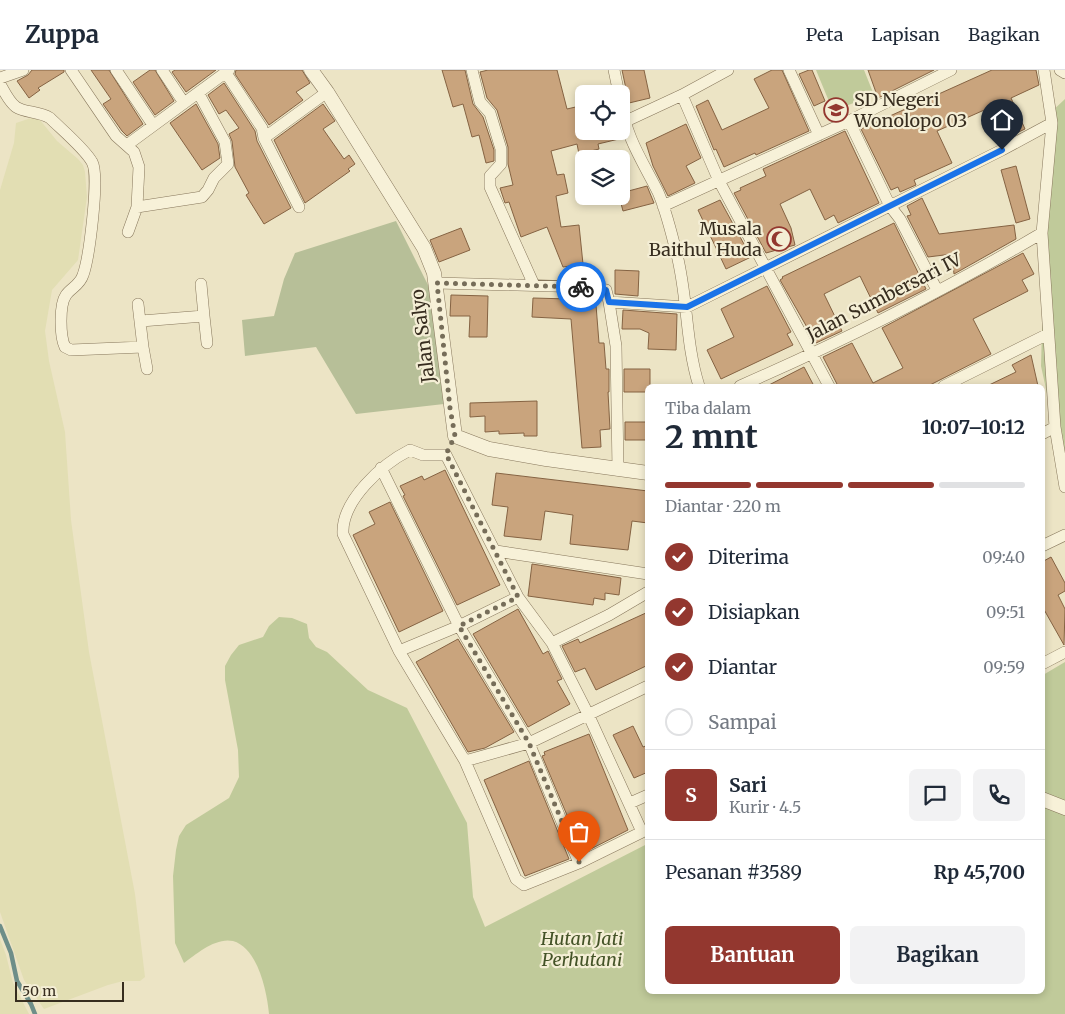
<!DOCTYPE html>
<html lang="id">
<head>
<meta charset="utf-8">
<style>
	:root { --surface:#fff; --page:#f2f2f3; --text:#1f2937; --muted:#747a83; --line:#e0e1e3; --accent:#93372f }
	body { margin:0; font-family:Merriweather,serif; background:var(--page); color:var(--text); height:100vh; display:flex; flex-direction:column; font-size:19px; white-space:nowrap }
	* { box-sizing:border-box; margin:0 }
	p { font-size:16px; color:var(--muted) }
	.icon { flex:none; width:28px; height:28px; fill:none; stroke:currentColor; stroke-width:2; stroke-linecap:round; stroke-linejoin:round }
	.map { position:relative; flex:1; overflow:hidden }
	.panel { position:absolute; left:645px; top:314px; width:400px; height:610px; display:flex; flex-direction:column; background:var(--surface); border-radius:8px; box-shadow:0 2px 8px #0003 }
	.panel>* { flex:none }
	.fabs { position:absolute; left:575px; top:15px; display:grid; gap:10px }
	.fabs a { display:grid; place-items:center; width:55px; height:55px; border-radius:8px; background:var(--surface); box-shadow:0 2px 8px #0003; font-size:25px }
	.scale { position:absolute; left:15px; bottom:12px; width:109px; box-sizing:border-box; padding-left:5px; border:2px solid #372d1f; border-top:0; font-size:14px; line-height:18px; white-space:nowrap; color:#372d1f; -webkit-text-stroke:4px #f4eed5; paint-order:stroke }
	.pin { position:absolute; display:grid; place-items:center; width:42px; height:42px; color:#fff; margin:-51px -21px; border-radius:50% 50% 50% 0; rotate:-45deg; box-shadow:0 0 5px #0007 }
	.pin .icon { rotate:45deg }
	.courier { position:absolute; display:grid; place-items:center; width:50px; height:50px; margin:-25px; border:4px solid #1a73e8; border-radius:50%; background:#fff; color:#222; box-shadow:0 1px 6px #0007 }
	.head em { font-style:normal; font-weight:700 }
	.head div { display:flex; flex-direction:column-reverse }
	.head { display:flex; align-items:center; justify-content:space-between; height:85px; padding:0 20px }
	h1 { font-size:32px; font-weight:700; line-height:38px }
	.bar { display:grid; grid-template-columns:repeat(4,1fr); gap:8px 5px; align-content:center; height:60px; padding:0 20px }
	.bar i { height:6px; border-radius:4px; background:var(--line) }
	.bar .current { background:var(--accent) }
	.bar p { grid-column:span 4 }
	.line { display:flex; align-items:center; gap:12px; padding:0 20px; border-top:1px solid var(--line) }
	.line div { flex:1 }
	.round { display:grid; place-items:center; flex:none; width:52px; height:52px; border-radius:8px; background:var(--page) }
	ol { padding:0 20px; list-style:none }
	li { display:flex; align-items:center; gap:15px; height:55px }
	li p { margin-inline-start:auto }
	li .icon { padding:5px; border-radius:50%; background:var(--accent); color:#fff; stroke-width:4 }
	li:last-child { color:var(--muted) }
	li i { width:28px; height:28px; border:2px solid var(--line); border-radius:50% }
	.cta { display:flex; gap:10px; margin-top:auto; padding:10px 20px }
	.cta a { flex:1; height:58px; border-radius:8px; background:var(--accent); color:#fff; font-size:20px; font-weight:700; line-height:58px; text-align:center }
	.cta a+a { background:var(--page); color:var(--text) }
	header { display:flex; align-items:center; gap:30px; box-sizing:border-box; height:70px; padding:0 25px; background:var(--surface); border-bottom:1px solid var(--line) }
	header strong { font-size:24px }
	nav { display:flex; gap:28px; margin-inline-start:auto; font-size:18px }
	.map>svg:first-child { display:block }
	.farmland { fill:#e2deb3 }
	.green { fill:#c0ca9a }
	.cemetery { fill:#b7bf98 }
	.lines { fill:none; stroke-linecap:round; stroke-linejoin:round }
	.stream { stroke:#6e8e89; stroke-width:4.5 }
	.building { fill:#c9a47d; stroke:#856343 }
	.minor-casing { stroke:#87775c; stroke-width:12 }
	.tertiary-casing { stroke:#87775c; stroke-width:15 }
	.minor { stroke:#f7f1d8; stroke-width:11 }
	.tertiary { stroke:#f7f1d8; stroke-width:14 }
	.done { stroke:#766d59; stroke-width:5; stroke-dasharray:0 9 }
	.route { stroke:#1a73e8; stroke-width:6 }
	.labels { text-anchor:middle; stroke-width:4.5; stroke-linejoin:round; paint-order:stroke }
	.poi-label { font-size:18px; fill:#372d1f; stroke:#f4eed5; text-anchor:start }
	.street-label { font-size:18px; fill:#372d1f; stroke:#f4eed5 }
	.park-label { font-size:18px; font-style:italic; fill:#445327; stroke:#f4eed5 }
</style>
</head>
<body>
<header>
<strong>Zuppa</strong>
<nav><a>Peta</a><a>Lapisan</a><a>Bagikan</a></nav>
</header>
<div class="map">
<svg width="1065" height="944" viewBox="0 0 1065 944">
	<rect width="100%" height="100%" fill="#ece4c5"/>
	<!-- farmland -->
	<path class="farmland" d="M34,47L40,50L57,71L78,89L83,95L85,102L87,127L78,190L52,220L45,261L49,291L65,362L71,450L89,582L135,824L145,907L140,911H123L108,915L44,939L24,910L0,842V120L14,73L16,53Z
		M0,869L6,885L13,913L29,944H0Z"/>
	<!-- green -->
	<path class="green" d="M816,0H864L874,25L833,41Z
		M1065,29V407L1041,296L1048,45Z
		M279,547L292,548L307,554L309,568L316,577L327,582L368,620L407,638L467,753L473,827L485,857L647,774L648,921H1042L1043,605L1065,592V944H269C267,922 258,878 233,871C216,867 196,884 184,893L175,873L173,806L176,780L179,766L186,755L229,728L239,707L238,680L225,610V596L231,585L239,575L263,567L269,556Z"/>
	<!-- cemetery -->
	<path class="cemetery" d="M396,151L431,221L444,334L356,344L316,277L245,286L242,250L274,246L284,209L295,183Z"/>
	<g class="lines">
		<!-- stream -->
		<path class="stream" d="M0,856L11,883L17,911L31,934L35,944"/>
	</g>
	<!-- building -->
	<path class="building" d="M32,0H64V2L38,18L40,20L29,28L17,11L28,5Z
		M91,0H109L143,54L127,66L122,61L103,34L111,29Z
		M150,0H155L174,31L155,45L133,12Z
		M175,0H216L186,22L172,2Z
		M236,0H302L310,13L296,22L303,30L269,55L235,4Z
		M442,0H465L473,34L483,47L494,80V91L486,93L479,65L472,67L463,34L453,37Z
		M488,0H557L567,39L584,35V61H620L623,68L598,74L599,79L579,84L577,74L551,81L557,105L564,104L568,123L556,126L561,157L579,155L583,194L563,197L547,157L521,167L509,132L505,133L500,118L513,115L508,94V77L497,40L487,28L480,2Z
		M622,0H644L650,28L629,33Z
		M772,0H782L809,61L756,85L755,83L724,97L716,79L714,80L696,36L708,30L722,60L737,53L769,38L754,9Z
		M809,0H812L825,31L814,36L799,4Z
		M868,0H934L878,28Z
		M992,0H1036L1039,15L1011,28L1025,59L1006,68L991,37L937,61L952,93L914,110L916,115L900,122L898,117L891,120L861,59Z
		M224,13L255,61L257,71L291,138L264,154L246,125L249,123L235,97L232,71L229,64L239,58L226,40L219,44L208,25Z
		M196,34L218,74L220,88L202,100L170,53Z
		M323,34L335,51L323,59L344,89L349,85L355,94L348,99L350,101L305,133L274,70Z
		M686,54L701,88L686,96L695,113L668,126L653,96L646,73Z
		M845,61L879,133L838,153L834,145L825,150L810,119L780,134L791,158L795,175L766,183L734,123L741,120L740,118L766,106L763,99Z
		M1016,96L1030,149L1016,153L1001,100Z
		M647,116L654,133L623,141L619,126H621V123Z
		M922,128L939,164L1014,155L1016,169L954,204L952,184L928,187L907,146L911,145L907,136Z
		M720,130L751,187L726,199L698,140Z
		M894,153L926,219L878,243L860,206L824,224L842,261L816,273L780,210L783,208L782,207Z
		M461,158L470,180L439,192L430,170Z
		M1023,183L1034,204L1022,210L1028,221L973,249L991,284L928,316H838L823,287L852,273L873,313L903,298L882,258Z
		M615,200L639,201L638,226L615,224Z
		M767,216L791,262L787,264L793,275L721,309L707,280L734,267L721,239Z
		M451,225L488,226L487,267H469L470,246H450Z
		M533,228L569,229V238L596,235L599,273H604L606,299H609V322H608L610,359L600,360L601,377L582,378L571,249L532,247Z
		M623,240L677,244L676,280L648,279L649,263L640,259H622Z
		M1031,285L1038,316H987L1016,302L1012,295Z
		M804,297L814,316H767Z
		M624,299H650V316H648V322H624Z
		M537,331V366H524V363L499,364V361L485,362V346L470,347V333Z
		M625,352H648V370H625Z
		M445,400L500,515L457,535L403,426L405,425L400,416L422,406L424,410Z
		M496,403L648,421V453L632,451L628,480L570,474L573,445L545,441L541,470L504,466L508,437L492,435Z
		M390,432L443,541L399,562L353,465L375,454L369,442Z
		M1051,487L1065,513V521L1058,525L1065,539L1064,575L1042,536V492Z
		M532,494L621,508L619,525L605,523V530L594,528L593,535L528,526Z
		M518,539L543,584L548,581L562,609L557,611L570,634L528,657L473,564Z
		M648,542V595L596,620L585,598L575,602L562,576L578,569L580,573Z
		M458,569L514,662L485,678L468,682L416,592Z
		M633,656L643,677L648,675V702L634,708L613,665Z
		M589,664L628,760L583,783L542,686L545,685L544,682Z
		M529,691L569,789L525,806L484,710Z"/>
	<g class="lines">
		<!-- minor casing -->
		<g class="minor-casing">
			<path id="minor" d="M71,0L116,66L134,82L139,97L137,137
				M116,0L153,55
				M162,0L184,33
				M472,0L480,32L490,43L501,79V94L490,106V117L534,215
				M614,0L619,24
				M789,0L819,65
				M1044,0L1052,53L1042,163L1055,357L1065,417
				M1060,0L1065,3
				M226,3L262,58L264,68L327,22
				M0,8L23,0
				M0,14C4,21 9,32 16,37C25,43 39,41 50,48C61,59 85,79 92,92C100,105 89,189 83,205C80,215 71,218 66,225C59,235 60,267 65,277L71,280L143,277L138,234
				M682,25L719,111L829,316
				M621,31C626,68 642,90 658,122C666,140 671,162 676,181C688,225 685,272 699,316
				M849,51L890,136L900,149L937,220
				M624,52L682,25L728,0
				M264,68L299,137
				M127,75L229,0
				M663,136L849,51L951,0
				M128,162L137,137L202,127L208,120L214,108L228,94L225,72L199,24
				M437,213L589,217L606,220L609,232L687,237L1002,80L1052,53
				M609,232L616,276L618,400
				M204,246L207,273
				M141,251L204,246L201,214
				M143,277L147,299
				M740,316C843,271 945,220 1042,163
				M944,316L1048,264
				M1042,364L1055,357
				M410,380L423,385H446L518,527L552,573L588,644L642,762L579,793L524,815L516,809L465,691L399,581L343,464C341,431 382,394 410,380Z
				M381,398L459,556L529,673L579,793
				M1042,476L1065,465
				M496,481L648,504
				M552,573L609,545L648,522
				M399,581L459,556L518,527
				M1042,594L1065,582
				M465,691L529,673L648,616
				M630,733L648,725"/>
		</g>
		<!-- tertiary casing -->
		<g class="tertiary-casing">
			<path id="tertiary" d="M311,0L327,22L424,178L434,203L455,366L489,379L546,389L648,403
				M1042,729L1065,738"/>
		</g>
		<!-- minor -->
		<use href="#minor" class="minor"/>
		<!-- tertiary -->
		<use href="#tertiary" class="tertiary"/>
	</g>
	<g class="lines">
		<!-- done -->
		<path class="done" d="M579,792L529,673L459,556L518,527L446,384L455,366L450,338L437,213L581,217"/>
		<!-- route -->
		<path class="route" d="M581,217L606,220L609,232L687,237L1002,80"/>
	</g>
	<!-- icons -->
	<defs>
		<g id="school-ring" transform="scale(1.25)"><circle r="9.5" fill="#f4eed5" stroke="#93372f" stroke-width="1.5"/><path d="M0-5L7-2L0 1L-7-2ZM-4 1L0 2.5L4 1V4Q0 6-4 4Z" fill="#93372f"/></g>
		<g id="mosque-ring" transform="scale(1.25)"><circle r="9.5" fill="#f4eed5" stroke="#93372f" stroke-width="1.5"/><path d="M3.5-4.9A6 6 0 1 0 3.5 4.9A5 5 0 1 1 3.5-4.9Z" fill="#93372f"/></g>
	</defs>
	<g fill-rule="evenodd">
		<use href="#school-ring" x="836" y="40"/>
		<use href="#mosque-ring" x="779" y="169"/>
	</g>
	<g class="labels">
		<!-- poi labels -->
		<g class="poi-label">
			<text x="854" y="36">SD Negeri<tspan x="854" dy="21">Wonolopo 03</tspan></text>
			<text x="762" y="165" text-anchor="end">Musala<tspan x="762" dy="21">Baithul Huda</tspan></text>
		</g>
		<!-- street labels -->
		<g class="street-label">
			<text transform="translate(884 227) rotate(-27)" y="6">Jalan Sumbersari IV</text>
			<text transform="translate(423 266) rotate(-97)" y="6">Jalan Salyo</text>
		</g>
		<!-- park labels -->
		<g class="park-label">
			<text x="582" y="875">Hutan Jati<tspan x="582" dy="21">Perhutani</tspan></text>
		</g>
	</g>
</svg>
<div class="fabs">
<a><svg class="icon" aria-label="locate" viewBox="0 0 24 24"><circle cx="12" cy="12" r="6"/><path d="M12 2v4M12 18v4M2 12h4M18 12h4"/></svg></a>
<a><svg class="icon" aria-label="layers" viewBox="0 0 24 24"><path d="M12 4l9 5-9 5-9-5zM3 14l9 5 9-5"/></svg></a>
</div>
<div class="scale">50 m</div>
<div class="pin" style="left:579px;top:792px;background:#ea580c"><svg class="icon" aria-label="bag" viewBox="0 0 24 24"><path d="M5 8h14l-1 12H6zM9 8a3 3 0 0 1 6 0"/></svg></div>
<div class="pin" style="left:1002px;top:80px;background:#1f2937"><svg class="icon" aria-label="home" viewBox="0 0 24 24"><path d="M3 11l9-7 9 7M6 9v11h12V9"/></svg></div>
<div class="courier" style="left:581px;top:217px"><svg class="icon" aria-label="bike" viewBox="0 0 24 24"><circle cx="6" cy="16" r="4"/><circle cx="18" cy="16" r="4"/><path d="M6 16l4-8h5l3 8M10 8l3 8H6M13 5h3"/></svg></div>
<section class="panel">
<div class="head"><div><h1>2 mnt</h1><p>Tiba dalam</p></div><em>10:07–10:12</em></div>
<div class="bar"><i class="current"></i><i class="current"></i><i class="current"></i><i></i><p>Diantar · 220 m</p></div>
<ol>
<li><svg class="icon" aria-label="check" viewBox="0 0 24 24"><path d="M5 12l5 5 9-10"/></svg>Diterima<p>09:40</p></li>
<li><svg class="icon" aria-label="check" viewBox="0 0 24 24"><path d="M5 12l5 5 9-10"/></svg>Disiapkan<p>09:51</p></li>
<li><svg class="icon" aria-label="check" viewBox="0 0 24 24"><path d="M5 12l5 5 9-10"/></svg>Diantar<p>09:59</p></li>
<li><i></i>Sampai</li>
</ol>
<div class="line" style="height:90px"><b class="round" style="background:var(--accent);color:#fff">S</b><div><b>Sari</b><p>Kurir · 4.5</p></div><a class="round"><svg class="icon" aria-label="chat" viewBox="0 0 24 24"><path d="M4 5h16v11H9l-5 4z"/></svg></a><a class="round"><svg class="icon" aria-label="phone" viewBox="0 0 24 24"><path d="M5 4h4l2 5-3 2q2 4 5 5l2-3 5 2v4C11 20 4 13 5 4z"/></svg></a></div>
<div class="line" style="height:65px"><div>Pesanan #3589</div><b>Rp 45,700</b></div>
<div class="cta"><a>Bantuan</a><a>Bagikan</a></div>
</section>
</div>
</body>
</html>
